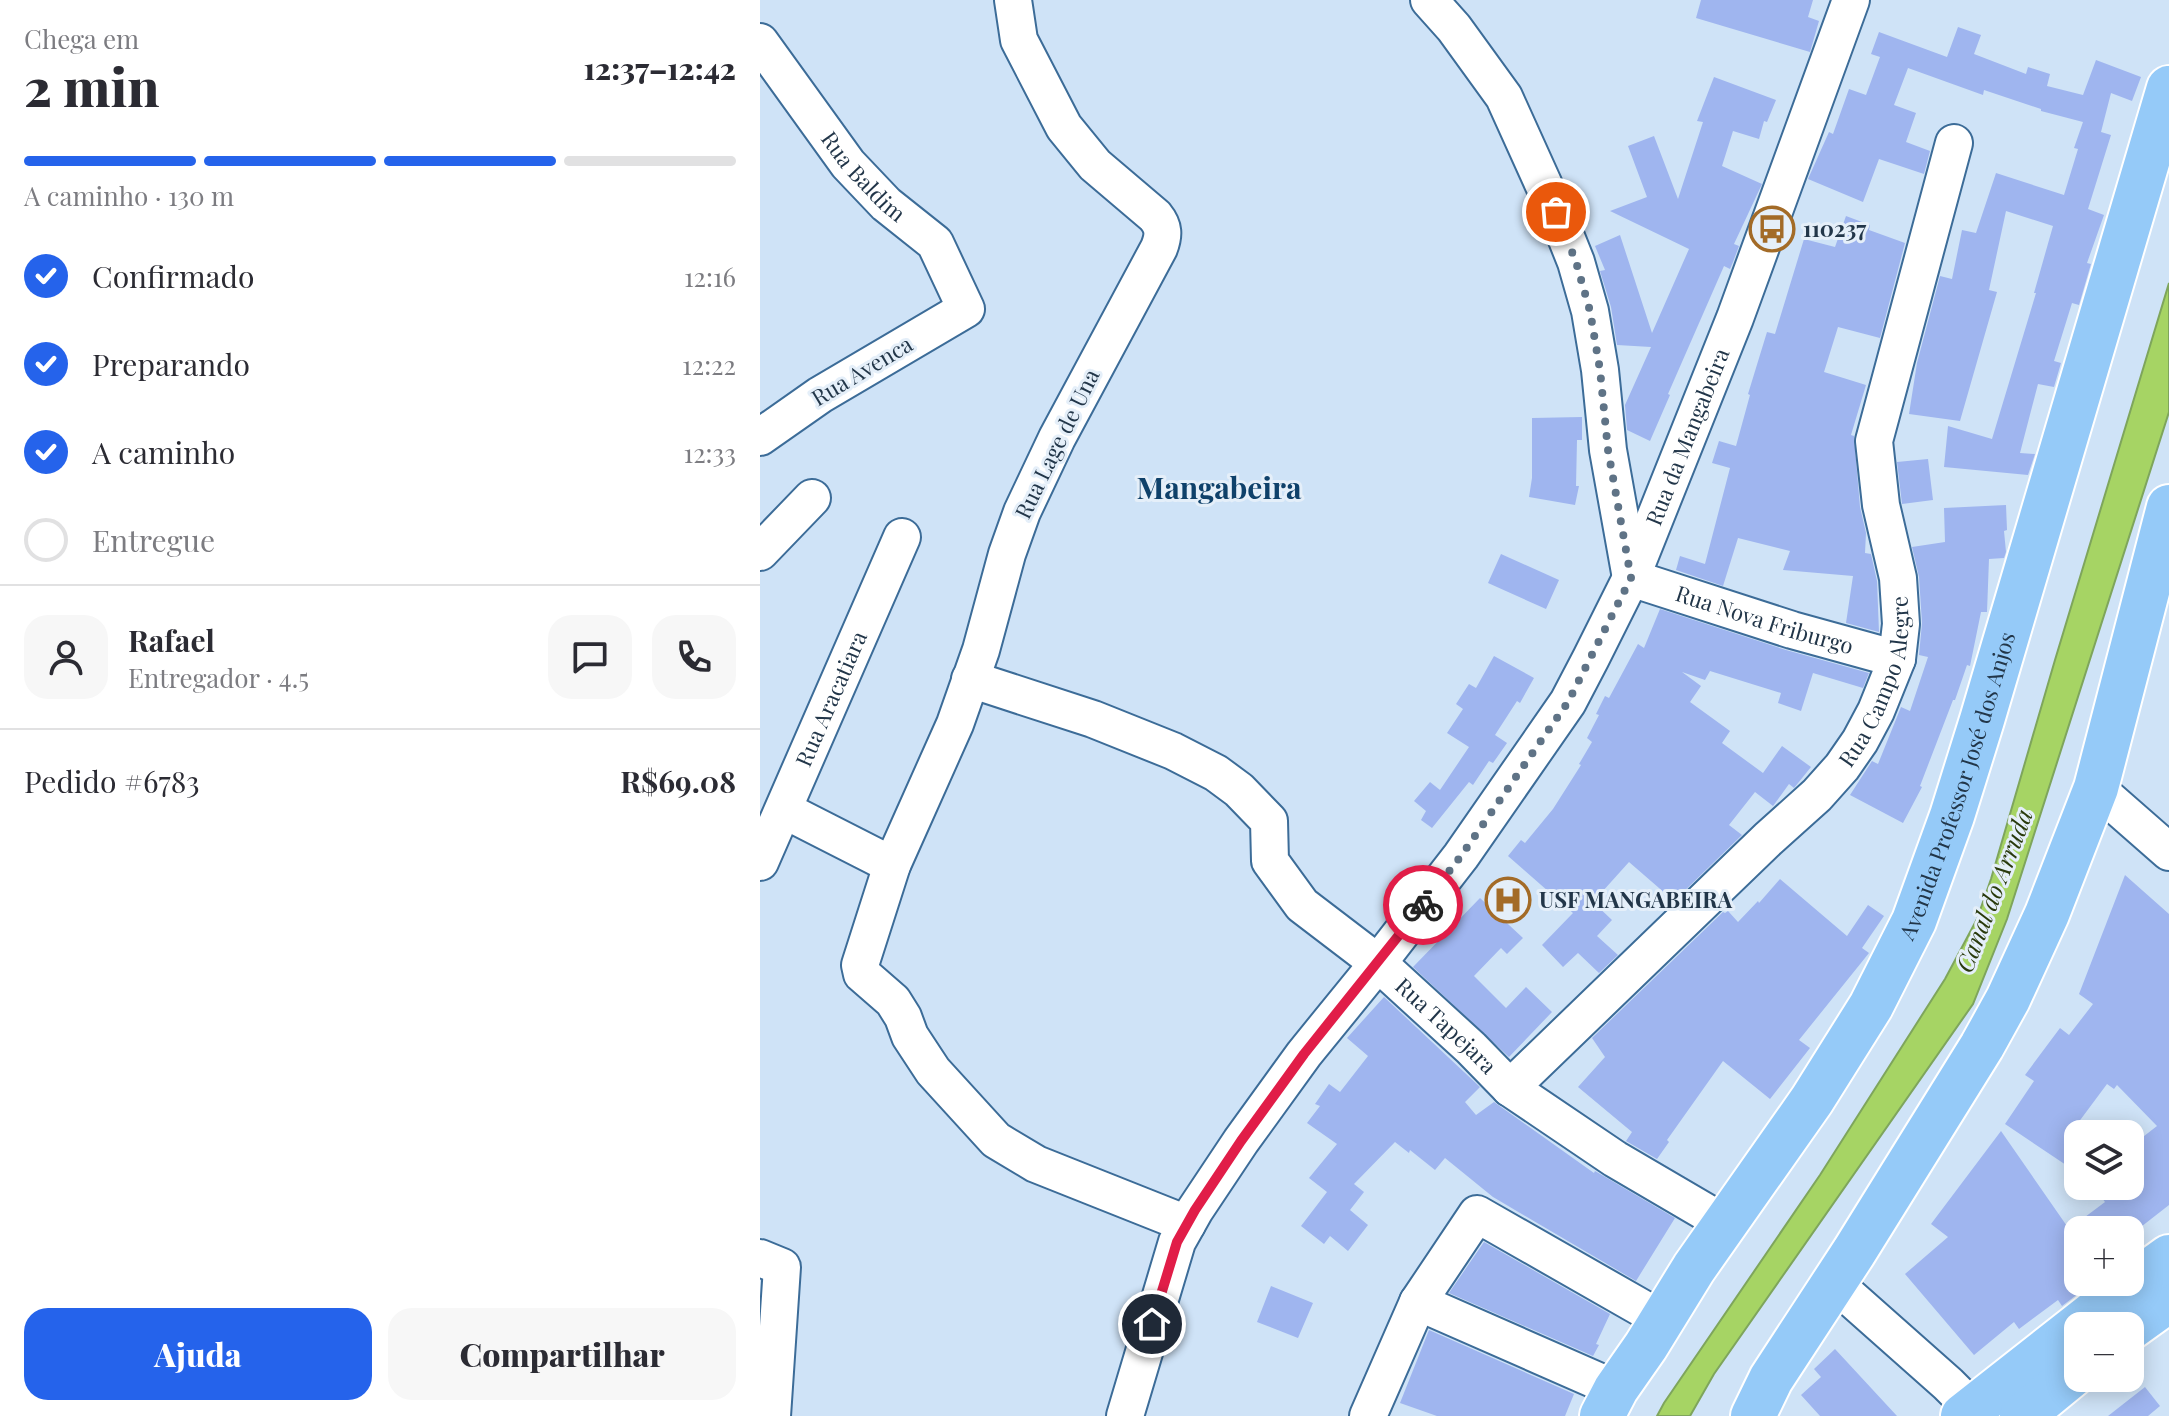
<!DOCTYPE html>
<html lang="pt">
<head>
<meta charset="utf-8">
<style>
	:root { --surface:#fff; --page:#f7f7f7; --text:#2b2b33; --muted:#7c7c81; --line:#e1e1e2; --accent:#2563eb }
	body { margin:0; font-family:"Playfair Display",serif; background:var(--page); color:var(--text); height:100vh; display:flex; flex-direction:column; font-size:30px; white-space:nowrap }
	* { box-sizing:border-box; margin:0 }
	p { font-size:26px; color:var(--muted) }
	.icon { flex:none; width:44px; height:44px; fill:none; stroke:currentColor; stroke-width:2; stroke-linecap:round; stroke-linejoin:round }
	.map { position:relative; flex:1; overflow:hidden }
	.drawer { display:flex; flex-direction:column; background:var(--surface); width:760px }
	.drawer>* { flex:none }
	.fabs { position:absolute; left:1304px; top:1120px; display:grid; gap:16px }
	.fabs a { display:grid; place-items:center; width:80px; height:80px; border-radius:16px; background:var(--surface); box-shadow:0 4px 20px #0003; font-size:40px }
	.pin { position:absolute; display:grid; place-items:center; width:68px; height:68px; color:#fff; margin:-34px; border:4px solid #fff; border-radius:50%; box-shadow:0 2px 8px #0007 }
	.courier { position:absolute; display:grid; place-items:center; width:80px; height:80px; margin:-40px; border:6px solid #e11d48; border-radius:50%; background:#fff; color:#222; box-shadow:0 2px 10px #0007 }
	.head em { font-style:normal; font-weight:800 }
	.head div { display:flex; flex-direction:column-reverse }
	.head { display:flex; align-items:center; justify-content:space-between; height:136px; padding:0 24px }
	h1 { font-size:52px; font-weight:800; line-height:60px }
	.bar { display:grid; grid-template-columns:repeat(4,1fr); gap:12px 8px; align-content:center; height:96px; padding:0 24px }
	.bar i { height:10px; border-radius:6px; background:var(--line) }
	.bar .selected { background:var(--accent) }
	.bar p { grid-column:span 4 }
	.line { display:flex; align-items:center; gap:20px; padding:0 24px; border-top:2px solid var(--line) }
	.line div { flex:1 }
	.round { display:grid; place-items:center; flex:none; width:84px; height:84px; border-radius:24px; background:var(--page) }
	ol { padding:0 24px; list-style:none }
	li { display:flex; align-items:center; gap:24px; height:88px }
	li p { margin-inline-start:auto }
	li .icon { padding:8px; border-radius:50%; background:var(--accent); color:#fff; stroke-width:4 }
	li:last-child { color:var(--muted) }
	li i { width:44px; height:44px; border:4px solid var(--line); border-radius:50% }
	.button { display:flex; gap:16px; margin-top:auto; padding:16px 24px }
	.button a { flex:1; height:92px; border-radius:24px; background:var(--accent); color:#fff; font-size:32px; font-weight:800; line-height:92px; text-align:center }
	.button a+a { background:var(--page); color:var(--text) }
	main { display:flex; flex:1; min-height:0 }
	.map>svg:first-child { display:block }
	.water { fill:#a6d464; stroke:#7ea55c; stroke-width:2 }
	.building { fill:#9fb5ef }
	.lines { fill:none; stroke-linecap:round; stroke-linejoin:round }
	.minor-casing { stroke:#3c6c98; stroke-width:40 }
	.major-casing { stroke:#fff; stroke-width:48 }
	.minor { stroke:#fff; stroke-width:36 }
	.major { stroke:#95caf8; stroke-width:44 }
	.done { stroke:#5f7386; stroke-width:8; stroke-dasharray:0 14.4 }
	.route { stroke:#e11d48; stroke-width:10 }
	.labels { text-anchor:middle; stroke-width:6; stroke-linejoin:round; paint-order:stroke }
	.street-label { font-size:22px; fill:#223649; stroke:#e5eff9 }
	.poi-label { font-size:22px; font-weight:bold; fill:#223649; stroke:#e5eff9; text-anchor:start }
	.water-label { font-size:24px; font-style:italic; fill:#293a0c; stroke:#e5eff9 }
	.district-label { font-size:30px; font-weight:bold; fill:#0f416a; stroke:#e5eff9 }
</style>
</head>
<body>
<main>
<section class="drawer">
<div class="head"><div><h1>2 min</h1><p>Chega em</p></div><em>12:37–12:42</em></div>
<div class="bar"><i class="selected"></i><i class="selected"></i><i class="selected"></i><i></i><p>A caminho · 130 m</p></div>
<ol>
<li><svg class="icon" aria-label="check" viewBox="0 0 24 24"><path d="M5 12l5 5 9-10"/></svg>Confirmado<p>12:16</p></li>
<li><svg class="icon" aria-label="check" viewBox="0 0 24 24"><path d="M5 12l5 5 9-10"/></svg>Preparando<p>12:22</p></li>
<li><svg class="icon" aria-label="check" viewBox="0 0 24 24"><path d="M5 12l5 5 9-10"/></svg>A caminho<p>12:33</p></li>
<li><i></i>Entregue</li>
</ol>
<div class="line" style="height:144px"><a class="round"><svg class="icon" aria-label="person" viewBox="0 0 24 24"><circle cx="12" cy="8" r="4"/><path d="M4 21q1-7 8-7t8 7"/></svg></a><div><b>Rafael</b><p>Entregador · 4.5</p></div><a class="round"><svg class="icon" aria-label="chat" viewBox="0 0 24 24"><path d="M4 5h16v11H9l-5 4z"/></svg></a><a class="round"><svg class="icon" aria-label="phone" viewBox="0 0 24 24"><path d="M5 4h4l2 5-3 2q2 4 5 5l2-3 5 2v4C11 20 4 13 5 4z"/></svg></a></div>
<div class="line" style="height:104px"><div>Pedido #6783</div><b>R$69.08</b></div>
<div class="button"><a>Ajuda</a><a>Compartilhar</a></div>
</section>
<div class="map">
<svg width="1409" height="1416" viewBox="0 0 1409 1416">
	<rect width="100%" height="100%" fill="#cfe3f7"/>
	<!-- water -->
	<path class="water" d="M1409,283V412L1247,919L1213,1004L954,1374L930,1416H897L904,1403L1060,1175L1185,979L1217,919L1231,879L1295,660Z"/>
	<!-- building -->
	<path class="building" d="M941,0H1053L1048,17L1059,21L1050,52L936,18Z
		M1198,27L1221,35L1214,54L1266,74L1268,67L1290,74L1287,86L1323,95L1336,60L1381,77L1372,101L1351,93L1341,132L1351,135L1328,209L1344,215L1327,263L1331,264L1319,305L1312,303L1294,361L1301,363L1294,387L1278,384L1260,453L1275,454L1268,475L1184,467L1188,426L1232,439L1276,293H1274L1293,226L1246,211L1229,290L1237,292L1200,421L1149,414L1157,363L1180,276L1192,279L1202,230L1216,233L1236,173L1304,195L1318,149L1314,148L1323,122L1281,111V109L1224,90L1223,95L1148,68L1134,105L1156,113L1146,142L1170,151L1164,174L1119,159L1103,202L1048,179L1069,132L1073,134L1089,89L1106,95L1120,57L1111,54L1119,32L1187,57Z
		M954,77L1016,100L1007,122L1004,121L999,139L973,131L962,166L1002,184L974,244L979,246L973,262L970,269L964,266L908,394L910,395L890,441L867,430L865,405L891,347L857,345L851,307L840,271L845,270L835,246L860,235L892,333L929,249L850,211L887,197L868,146L894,136L918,199L943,122L937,121Z
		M1086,216L1110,225L1109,230L1145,243L1120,338L1078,327L1064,372L1106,385L1091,435L1094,436L1100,507L1106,533L1105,553L1111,554L1117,581L1119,632L1086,623L1093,576L1023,570L1030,551L978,538L963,586L916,570L920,556L945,564L970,468L952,463L959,441L976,446L990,395L988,394L1007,332L1015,334L1044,239L1075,247Z
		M822,417V440H817L816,486H819L815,505L769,497L772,478V418Z
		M1168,459L1173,500L1142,504L1137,462Z
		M1246,505L1247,530L1244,531L1246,552L1244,558L1229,559L1227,612H1221L1210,666L1207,665L1195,700H1193L1160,786L1162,787L1143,823L1090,795L1112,761L1118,764L1141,707L1150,711L1168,657L1159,655L1162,623L1159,577L1152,547L1185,542L1184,508Z
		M741,554L799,580L786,609L728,583Z
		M900,609L1026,650L1109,673L1103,688L1053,673L1041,711L1018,703L1021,693L950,671L945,680L922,672L941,686L930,702L970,731L962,743L1003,773L1022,746L1051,767L1034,788L1029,784L1013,806L995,792L969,825L982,835L914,901L869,862L833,902L852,920L837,936L858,955L839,973L818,953L803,967L782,945L813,913L748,856L761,840L765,843L793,809L821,765L819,764L832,742L827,738L839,715L836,714L845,696L849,698L878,644L884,648Z
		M734,656L774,678L760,703L757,701L735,735L747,743L733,763L729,761L713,785L709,782L672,828L661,820L666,811L654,801L670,782L680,790L709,747L687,733L703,709L696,704L709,684L716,688Z
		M1365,875L1409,914V1205L1377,1230H1318V1282H1323L1327,1287L1302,1306L1298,1300L1259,1329L1254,1322L1214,1355L1145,1274L1188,1237L1171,1224L1241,1131L1309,1229L1345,1202L1333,1186H1370V1147L1397,1126L1357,1085L1354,1089L1347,1084L1315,1127L1318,1130V1147L1306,1165L1245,1124L1274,1081L1265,1075L1300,1028L1309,1035L1333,1004L1319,994Z
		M1020,879L1087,936L1108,905L1124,916L1102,948L1109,953L1039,1040L1050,1048L1010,1099L963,1061L907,1140L909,1142L897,1159L866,1141L872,1132L818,1087L845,1057L832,1038L963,912L965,913L968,911L978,922L998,901L999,903Z
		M720,898L763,938L747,954L741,948L714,976L746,1008L766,987L792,1012L749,1057L653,967Z
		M624,997L720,1087L705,1102L716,1115L734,1102L834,1173L835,1171L915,1218L876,1281L733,1197L685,1158L675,1170L650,1150L649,1153L635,1142L594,1184L604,1192L590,1210L608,1225L588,1251L570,1236L564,1244L541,1226L567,1192L549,1178L577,1144L547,1123L560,1106L555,1104L569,1084L580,1092L608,1056L587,1038Z
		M724,1242L850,1314L836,1344L839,1345L833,1356L689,1293Z
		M511,1286L553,1303L538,1338L497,1322Z
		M669,1330L814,1394L805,1416H677L640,1403Z
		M1075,1349L1137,1416H1060L1041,1395L1061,1377L1054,1369Z
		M1385,1387L1400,1406L1388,1416H1348Z"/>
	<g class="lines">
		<!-- minor casing -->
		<g class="minor-casing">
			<g id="minor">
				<path d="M253,0L259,40L304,127L335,165L395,216C404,227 404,235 399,248L297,438L262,512L247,554L221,650L195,724L132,865L100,965L102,974L133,1001L143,1017L150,1036L173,1071L236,1140L276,1164L427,1224"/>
				<path id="s1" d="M669,0L694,28L744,97L796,212L816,262L830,311L840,370L848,450L871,578L1032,630L1137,659"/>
				<path id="s2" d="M0,42L88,164L126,204L175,243L206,309L60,395L0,437"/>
				<path d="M0,552L52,498"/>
				<path id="s3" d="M210,679L333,719L413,751L456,773L479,790L509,821L510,861L542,905L618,963L711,1048L750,1088L855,1159L966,1224"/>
				<path d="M1336,788L1409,852"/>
				<path d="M24,810L132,865"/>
				<path id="s4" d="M0,862L142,537"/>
				<path id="s5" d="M750,1088L1008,839L1057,795L1082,767L1100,741L1116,711L1137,659L1141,624L1138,578L1121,505L1114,441L1194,143"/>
				<path d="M0,1258L22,1267L12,1416"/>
				<path d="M1073,1282L1188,1384L1220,1416"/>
				<path d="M658,1302L856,1389"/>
				<path id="s6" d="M365,1416L417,1242L435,1210L481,1141L544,1054L618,963L701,856L808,702L831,658L871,578L975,318L1091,0"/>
				<path d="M608,1416L658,1302L717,1214L901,1319"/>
			</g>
		</g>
		<!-- major casing -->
		<g class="major-casing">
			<g id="major">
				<path d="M1370,1328L1409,1300"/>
				<path id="s7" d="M842,1416L856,1389L886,1346L934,1268L1052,1100L1111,1006L1154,921L1192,816L1222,720L1409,88"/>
				<path d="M993,1416L1011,1379L1094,1252L1222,1046L1248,999L1287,914L1336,788L1409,507"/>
				<path d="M1203,1416L1362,1291L1409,1257"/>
				<path d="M1262,1416L1318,1370"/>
			</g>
		</g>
		<!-- minor -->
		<use href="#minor" class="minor"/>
		<!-- major -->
		<use href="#major" class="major"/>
	</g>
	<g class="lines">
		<!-- done -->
		<path class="done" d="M663,905L701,856L808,702L871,578L848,450L840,370L830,311L816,262L796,212"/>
		<!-- route -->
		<path class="route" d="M392,1324L417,1242L435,1210L481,1141L544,1054L663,905"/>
	</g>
	<!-- icons -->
	<defs>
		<g id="bus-ring" transform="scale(2.3)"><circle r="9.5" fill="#e5eff9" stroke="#a36b27" stroke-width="1.5"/><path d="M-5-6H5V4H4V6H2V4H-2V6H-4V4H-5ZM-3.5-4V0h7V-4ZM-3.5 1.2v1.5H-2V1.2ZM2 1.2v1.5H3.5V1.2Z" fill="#a36b27"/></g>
		<g id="hospital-ring" transform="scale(2.3)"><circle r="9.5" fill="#e5eff9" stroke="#a36b27" stroke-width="1.5"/><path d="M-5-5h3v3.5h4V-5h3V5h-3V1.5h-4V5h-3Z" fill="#a36b27"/></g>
	</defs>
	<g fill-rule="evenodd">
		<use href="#bus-ring" x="1012" y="229"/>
		<use href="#hospital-ring" x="748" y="900"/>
	</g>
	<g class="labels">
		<!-- street labels -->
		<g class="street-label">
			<text dy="8" stroke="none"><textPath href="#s2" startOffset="170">Rua Baldim</textPath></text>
			<text transform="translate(102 371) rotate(-31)" y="8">Rua Avenca</text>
			<text dy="8" stroke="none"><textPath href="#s6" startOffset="1140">Rua da Mangabeira</textPath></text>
			<text transform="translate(297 444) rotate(-64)" y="8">Rua Lage de Una</text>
			<text dy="8" stroke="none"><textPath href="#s1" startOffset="764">Rua Nova Friburgo</textPath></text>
			<text dy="8" stroke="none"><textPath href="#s5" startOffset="556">Rua Campo Alegre</textPath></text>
			<text dy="8" stroke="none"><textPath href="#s4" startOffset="178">Rua Aracatiara</textPath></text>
			<text dy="8" stroke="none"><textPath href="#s7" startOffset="728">Avenida Professor José dos Anjos</textPath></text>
			<text dy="8" stroke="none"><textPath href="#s3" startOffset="618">Rua Tapejara</textPath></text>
		</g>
		<!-- poi labels -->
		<g class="poi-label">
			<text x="1043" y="237">110237</text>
			<text x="779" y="908">USF MANGABEIRA</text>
		</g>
		<!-- water labels -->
		<g class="water-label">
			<text transform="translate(1235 891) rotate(-69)" y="8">Canal do Arruda</text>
		</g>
		<!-- district labels -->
		<g class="district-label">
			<text x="459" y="499">Mangabeira</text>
		</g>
	</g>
</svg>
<div class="fabs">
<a><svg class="icon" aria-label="layers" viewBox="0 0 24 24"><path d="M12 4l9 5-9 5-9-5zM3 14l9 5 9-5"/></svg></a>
<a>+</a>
<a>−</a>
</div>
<div class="pin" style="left:796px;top:212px;background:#ea580c"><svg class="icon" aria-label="bag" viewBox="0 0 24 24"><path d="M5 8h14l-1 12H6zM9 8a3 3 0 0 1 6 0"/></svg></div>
<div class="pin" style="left:392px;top:1324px;background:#1f2937"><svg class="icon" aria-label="home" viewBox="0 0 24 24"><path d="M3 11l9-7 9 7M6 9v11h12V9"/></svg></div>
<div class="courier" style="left:663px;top:905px"><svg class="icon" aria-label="bike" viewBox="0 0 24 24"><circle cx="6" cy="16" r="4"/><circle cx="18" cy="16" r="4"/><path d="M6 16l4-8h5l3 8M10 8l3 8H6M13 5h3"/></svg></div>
</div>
</main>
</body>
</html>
